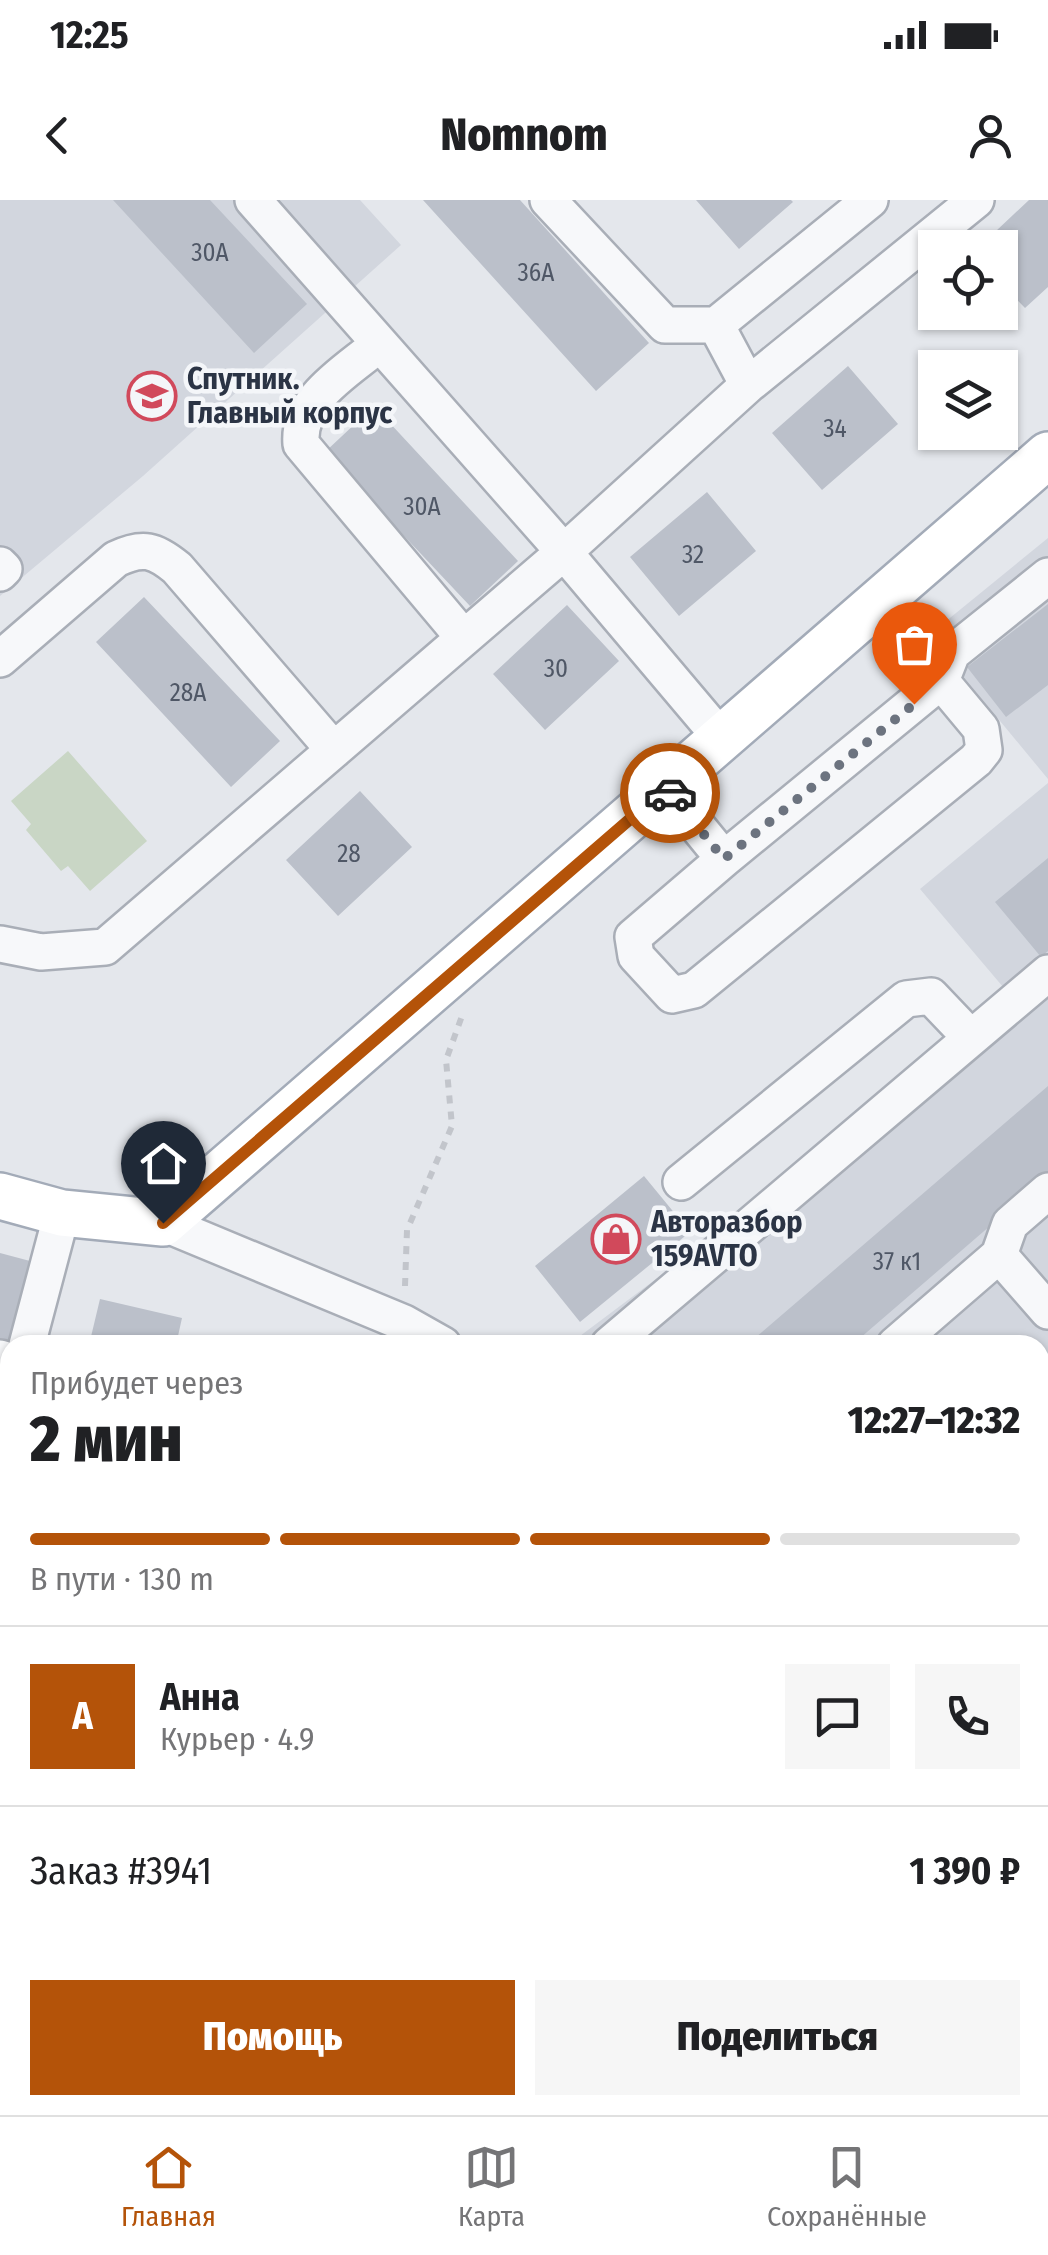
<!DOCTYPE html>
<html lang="ru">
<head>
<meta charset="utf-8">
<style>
	:root { --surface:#fff; --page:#f6f6f6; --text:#202124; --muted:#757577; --line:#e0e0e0; --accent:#b45309 }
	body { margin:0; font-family:"Fira Sans Condensed",sans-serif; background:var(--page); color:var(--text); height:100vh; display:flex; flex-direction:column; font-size:38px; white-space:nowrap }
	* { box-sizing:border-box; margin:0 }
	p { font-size:32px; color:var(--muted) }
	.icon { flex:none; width:55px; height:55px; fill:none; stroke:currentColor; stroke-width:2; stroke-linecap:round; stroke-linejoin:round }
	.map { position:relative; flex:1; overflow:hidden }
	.panel { position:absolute; left:0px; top:1135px; width:1050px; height:780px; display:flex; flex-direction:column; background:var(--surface); border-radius:30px 30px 0 0; box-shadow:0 2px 8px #0004 }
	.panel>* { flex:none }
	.controls { position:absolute; left:918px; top:30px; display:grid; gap:20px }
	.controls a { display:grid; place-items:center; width:100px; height:100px; border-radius:0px; background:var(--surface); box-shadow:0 2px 8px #0004; font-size:50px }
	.pin { position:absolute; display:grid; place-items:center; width:85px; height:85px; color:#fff; margin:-102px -42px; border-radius:50% 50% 50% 0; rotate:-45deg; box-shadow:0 0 10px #0007 }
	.pin .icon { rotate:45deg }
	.courier { position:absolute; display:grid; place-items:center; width:100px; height:100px; margin:-50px; border:8px solid #b45309; border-radius:50%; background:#fff; color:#222; box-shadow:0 2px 12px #0007 }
	.summary em { font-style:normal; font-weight:800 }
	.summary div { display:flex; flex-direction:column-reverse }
	.summary { display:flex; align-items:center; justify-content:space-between; height:170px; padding:0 30px }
	h1 { font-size:65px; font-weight:800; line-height:75px }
	.bar { display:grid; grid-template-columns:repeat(4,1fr); gap:15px 10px; align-content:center; height:120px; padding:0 30px }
	.bar i { height:12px; border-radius:8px; background:var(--line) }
	.bar .selected { background:var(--accent) }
	.bar p { grid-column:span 4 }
	.line { display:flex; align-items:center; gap:25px; padding:0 30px; border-top:2px solid var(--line) }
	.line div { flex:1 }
	.round { display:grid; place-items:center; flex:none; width:105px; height:105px; border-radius:0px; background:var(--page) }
	.primary-button { display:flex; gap:20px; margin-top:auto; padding:20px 30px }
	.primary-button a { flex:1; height:115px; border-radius:0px; background:var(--accent); color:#fff; font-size:40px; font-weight:800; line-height:115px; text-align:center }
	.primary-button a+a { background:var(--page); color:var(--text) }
	.status { display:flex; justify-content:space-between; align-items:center; height:70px; padding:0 50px; background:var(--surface); direction:ltr }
	.status svg { height:28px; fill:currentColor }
	header { display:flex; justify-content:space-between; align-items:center; height:130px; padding:0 30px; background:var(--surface); font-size:45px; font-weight:800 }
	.menu { display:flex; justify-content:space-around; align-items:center; height:140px; border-top:2px solid var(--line); background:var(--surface); font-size:28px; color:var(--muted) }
	.menu a { display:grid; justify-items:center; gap:5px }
	.menu .selected { color:var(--accent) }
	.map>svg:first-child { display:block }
	.built { fill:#d2d6de }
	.green { fill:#c9d6c5 }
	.building { fill:#bbc0ca }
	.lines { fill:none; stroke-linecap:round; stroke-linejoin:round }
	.minor-casing { stroke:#a9aeb7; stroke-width:40 }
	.major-casing { stroke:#a3abb8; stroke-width:50 }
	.path { stroke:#c2c5cb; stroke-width:6; stroke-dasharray:8 8; stroke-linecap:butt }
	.minor { stroke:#f7f8fa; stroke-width:35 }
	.major { stroke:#fff; stroke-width:45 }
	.done { stroke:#6c737f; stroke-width:10; stroke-dasharray:0 18 }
	.route { stroke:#b45309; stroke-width:12 }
	.labels { text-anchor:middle; stroke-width:9; stroke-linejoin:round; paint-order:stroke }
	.number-label { font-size:25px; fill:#4f5766 }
	.poi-label { font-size:30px; font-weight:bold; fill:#2b3445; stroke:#f4f6f9; text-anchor:start }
</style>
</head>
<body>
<div class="status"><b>12:25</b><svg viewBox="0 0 49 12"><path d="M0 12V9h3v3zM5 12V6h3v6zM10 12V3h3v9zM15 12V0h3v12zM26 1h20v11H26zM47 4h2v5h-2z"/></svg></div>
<header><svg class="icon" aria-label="back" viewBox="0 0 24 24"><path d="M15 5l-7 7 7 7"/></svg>Nomnom<svg class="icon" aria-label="person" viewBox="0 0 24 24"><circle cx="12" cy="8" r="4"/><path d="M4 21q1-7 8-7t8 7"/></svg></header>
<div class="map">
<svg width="1048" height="1915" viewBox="0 0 1048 1915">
	<rect width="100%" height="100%" fill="#e4e7ec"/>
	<!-- built -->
	<path class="built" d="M0,0H360L401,45L143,276L0,396Z
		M1048,338V579L929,435Z
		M1048,583V1915H900L879,1905H1040V1145H568L708,1040L1009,794L920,689Z
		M214,1905H791L815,1915H211Z"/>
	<!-- green -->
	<path class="green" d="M68,551L147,641L90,691L68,666L61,671L26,630L31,624L11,601Z"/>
	<!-- building -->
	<path class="building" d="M113,0H210L307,104L254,153Z
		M423,0H520L649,143L596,191Z
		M696,0H791L793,2L739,49Z
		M1029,0H1048V87L1025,108L1000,82V48H978Z
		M848,166L898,224L822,290L772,233Z
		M374,206L518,361L470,406L325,252Z
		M707,292L756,351L679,416L630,357Z
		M144,397L280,541L231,587L96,442Z
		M1048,404V485L1006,517L967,467Z
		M567,405L619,461L545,530L493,474Z
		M360,591L412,647L338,716L286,660Z
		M1048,658V751L1041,757L995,702Z
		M1048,886V976L852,1145H747Z
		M644,976L690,1032L580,1122L535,1066Z
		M0,1053L30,1061L8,1148L0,1146Z
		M100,1099L182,1118L176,1145H89Z
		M1048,1455V1602L1040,1607V1459Z
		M1040,1767L1048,1777V1915H987L978,1905H1040Z"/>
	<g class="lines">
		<!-- minor casing -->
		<g class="minor-casing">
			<path id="minor" d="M548,0L665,125H716L870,0
				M716,125L748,185
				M379,144C348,171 297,198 301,244L464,438
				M0,365L4,369L0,373
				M0,459L116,359C143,346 155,350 177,368L334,550
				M722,539L564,352L748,185L976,0
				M666,588L724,659L941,481L952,453L1048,376
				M724,659L633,737L636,756L672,795L694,790L976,560L984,550L981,529L941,481
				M0,744L41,752L105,747L564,352L253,0
				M681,982L906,799L931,796L971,838
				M163,1023L404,1123L443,1145
				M999,1055L1048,1111
				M27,1145L62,1013
				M609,1145L1048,773
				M895,1145L999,1055L1010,1024L1048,991
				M0,1158L10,1161
				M0,1246L10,1208
				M1040,1336L1048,1332
				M1040,1438L1048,1434
				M1040,1670L1048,1669
				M868,1905L890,1915
				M192,1915L195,1905"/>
		</g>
		<!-- major casing -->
		<g class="major-casing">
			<path id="major" d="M0,996L62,1013L163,1023L1048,255"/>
		</g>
		<!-- path -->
		<path class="path" d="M405,1086L407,1030L452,926L446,860L462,816
			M0,1839L10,1842"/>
		<!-- minor -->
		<use href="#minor" class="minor"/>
		<!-- major -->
		<use href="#major" class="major"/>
	</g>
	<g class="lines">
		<!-- done -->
		<path class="done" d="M670,593L724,659L914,504"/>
		<!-- route -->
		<path class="route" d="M163,1023L666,588L670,593"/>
	</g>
	<!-- icons -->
	<defs>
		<g id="school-ring" transform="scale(2.5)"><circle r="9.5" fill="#f4f6f9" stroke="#d1495b" stroke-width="1.5"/><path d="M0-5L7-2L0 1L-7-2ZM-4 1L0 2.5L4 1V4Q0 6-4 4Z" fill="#d1495b"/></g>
		<g id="shop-ring" transform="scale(2.5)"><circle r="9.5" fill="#f4f6f9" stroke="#d1495b" stroke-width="1.5"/><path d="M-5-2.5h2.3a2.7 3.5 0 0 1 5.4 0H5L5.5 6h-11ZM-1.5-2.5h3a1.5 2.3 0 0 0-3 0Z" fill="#d1495b"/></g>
	</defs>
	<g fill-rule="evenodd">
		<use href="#school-ring" x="152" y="196"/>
		<use href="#shop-ring" x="616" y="1039"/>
	</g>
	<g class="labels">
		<!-- number labels -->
		<g class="number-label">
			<text x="210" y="61">30А</text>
			<text x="536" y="81">36А</text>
			<text x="835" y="237">34</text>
			<text x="422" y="315">30А</text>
			<text x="693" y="363">32</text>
			<text x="556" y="477">30</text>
			<text x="188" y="501">28А</text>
			<text x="349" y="662">28</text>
			<text x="897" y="1070">37 к1</text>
		</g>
		<!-- poi labels -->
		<g class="poi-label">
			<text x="187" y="189">Спутник.<tspan x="187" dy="34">Главный корпус</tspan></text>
			<text x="651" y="1032">Авторазбор<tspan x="651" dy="34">159AVTO</tspan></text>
		</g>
	</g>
</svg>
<div class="controls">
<a><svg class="icon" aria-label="locate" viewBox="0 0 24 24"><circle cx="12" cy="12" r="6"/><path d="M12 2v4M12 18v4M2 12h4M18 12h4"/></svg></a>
<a><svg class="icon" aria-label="layers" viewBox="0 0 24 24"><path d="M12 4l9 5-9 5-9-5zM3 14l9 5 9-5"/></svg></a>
</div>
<div class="pin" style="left:914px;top:504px;background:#ea580c"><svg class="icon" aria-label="bag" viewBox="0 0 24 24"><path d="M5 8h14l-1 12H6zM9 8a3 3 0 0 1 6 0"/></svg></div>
<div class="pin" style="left:163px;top:1023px;background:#1f2937"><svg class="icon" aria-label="home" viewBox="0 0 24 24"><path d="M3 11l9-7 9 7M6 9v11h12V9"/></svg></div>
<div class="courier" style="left:670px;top:593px"><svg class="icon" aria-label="car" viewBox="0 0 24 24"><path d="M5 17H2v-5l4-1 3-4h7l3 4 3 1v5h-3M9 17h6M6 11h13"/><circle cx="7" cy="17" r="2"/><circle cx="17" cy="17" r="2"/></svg></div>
<section class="panel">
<div class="summary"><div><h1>2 мин</h1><p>Прибудет через</p></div><em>12:27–12:32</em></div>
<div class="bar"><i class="selected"></i><i class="selected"></i><i class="selected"></i><i></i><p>В пути · 130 m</p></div>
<div class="line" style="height:180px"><b class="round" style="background:var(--accent);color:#fff">А</b><div><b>Анна</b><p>Курьер · 4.9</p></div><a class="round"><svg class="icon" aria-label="chat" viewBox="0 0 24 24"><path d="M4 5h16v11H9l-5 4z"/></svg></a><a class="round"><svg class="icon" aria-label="phone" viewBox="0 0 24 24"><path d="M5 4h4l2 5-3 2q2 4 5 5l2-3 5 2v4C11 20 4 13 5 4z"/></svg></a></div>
<div class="line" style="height:130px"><div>Заказ #3941</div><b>1 390 ₽</b></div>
<div class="primary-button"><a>Помощь</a><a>Поделиться</a></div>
</section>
</div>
<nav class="menu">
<a class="selected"><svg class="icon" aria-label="home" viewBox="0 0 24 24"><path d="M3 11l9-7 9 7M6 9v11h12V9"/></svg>Главная</a>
<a><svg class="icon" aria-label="map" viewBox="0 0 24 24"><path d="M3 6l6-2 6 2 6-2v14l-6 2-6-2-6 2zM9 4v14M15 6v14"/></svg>Карта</a>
<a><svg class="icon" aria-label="saved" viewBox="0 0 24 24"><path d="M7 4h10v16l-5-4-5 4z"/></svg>Сохранённые</a>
</nav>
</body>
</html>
